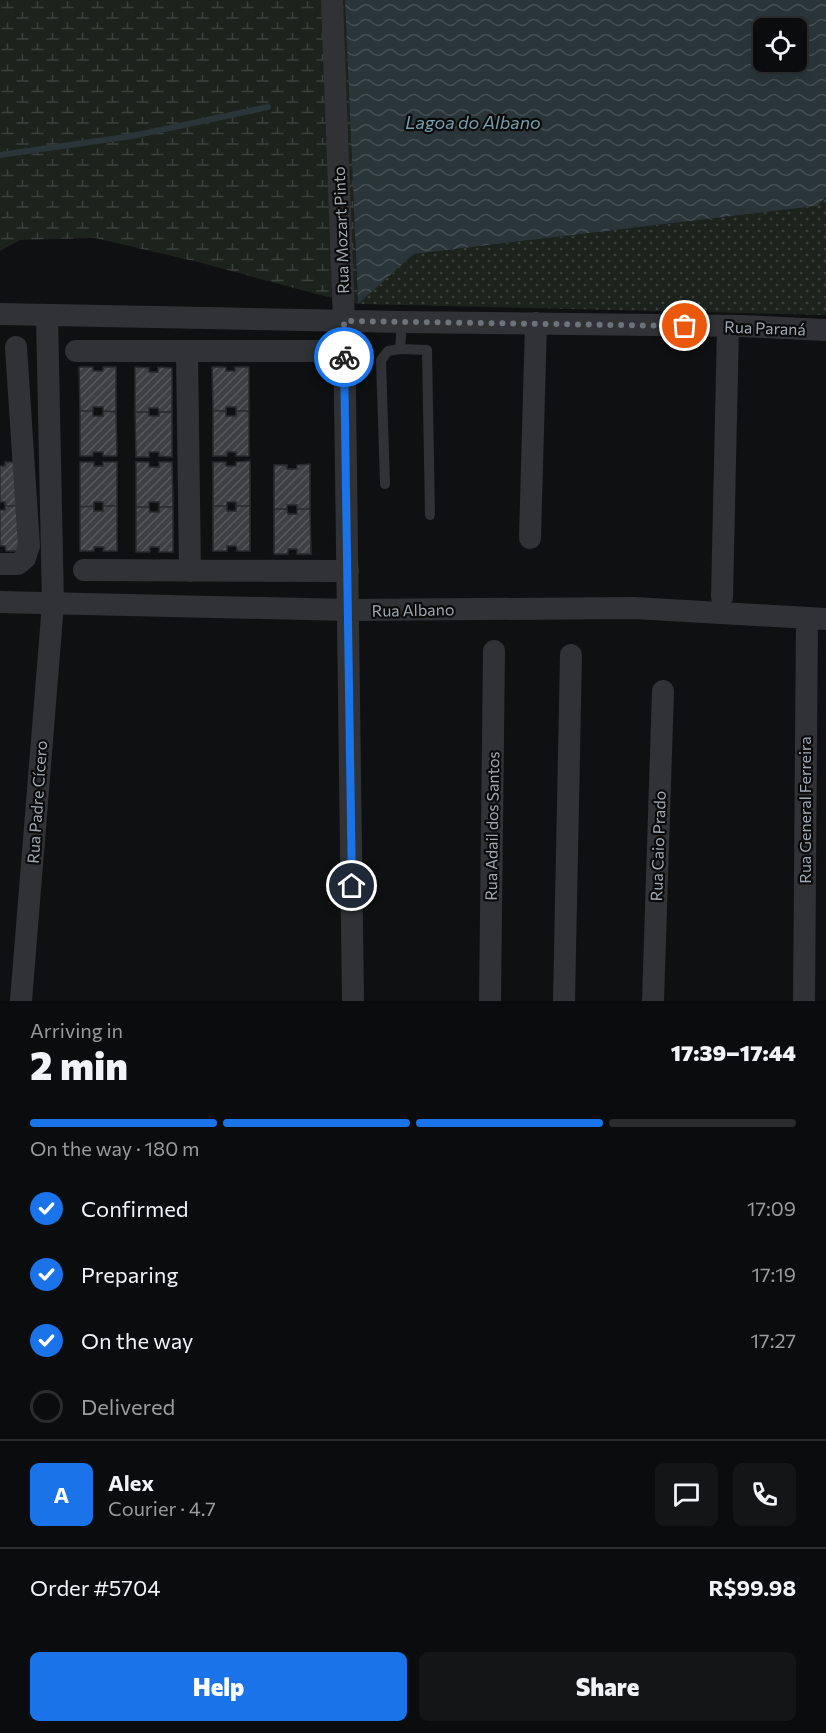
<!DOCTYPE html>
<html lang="en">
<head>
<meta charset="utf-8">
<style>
	:root { --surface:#0b0c0d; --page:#141516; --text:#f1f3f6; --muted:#9a9b9d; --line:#2b2c2e; --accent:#1a73e8 }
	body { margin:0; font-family:Commissioner,sans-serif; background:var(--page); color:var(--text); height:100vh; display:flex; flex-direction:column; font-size:22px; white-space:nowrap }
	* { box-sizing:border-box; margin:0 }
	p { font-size:20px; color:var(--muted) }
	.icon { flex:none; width:33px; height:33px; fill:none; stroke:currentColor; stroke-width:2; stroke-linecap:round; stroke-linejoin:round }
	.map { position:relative; height:1001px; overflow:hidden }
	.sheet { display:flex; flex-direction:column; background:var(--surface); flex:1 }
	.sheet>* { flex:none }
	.controls { position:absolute; left:753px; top:18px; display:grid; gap:12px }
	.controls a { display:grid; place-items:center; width:54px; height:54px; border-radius:9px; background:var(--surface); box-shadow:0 6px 24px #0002,0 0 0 2px var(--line); font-size:30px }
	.pin { position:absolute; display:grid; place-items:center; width:51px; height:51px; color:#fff; margin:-26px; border:3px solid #fff; border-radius:50%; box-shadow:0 2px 6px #0007 }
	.courier { position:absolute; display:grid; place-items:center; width:60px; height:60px; margin:-30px; border:4px solid #1a73e8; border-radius:50%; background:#fff; color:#222; box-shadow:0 2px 8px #0007 }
	.summary em { font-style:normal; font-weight:800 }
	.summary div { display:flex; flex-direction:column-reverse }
	.summary { display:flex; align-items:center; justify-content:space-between; height:102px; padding:0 30px }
	h1 { font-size:39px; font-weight:800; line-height:45px }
	.bar { display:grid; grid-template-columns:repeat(4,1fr); gap:9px 6px; align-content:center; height:72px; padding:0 30px }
	.bar i { height:8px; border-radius:4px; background:var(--line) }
	.bar .active { background:var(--accent) }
	.bar p { grid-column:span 4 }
	.line { display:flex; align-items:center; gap:15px; padding:0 30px; border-top:2px solid var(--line) }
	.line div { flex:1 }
	.round { display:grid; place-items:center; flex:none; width:63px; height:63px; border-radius:9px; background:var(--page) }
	ol { padding:0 30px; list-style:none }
	li { display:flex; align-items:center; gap:18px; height:66px }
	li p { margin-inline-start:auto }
	li .icon { padding:6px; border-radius:50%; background:var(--accent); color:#fff; stroke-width:4 }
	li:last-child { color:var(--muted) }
	li i { width:33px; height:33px; border:3px solid var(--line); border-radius:50% }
	.cta { display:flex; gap:12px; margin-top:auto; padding:12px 30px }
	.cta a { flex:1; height:69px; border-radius:9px; background:var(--accent); color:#fff; font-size:24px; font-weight:800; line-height:69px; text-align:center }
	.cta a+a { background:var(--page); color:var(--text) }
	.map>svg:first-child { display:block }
	.grass { fill:url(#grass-dots) }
	.wetland { fill:url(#wetland-marsh) }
	.water { fill:url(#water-waves); fill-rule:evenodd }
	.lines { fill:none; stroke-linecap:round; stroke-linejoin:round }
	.stream { stroke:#293539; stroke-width:6 }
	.building { fill:url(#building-hatch); stroke:#292a2d; stroke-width:1.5 }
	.service { stroke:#313236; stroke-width:10 }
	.minor { stroke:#313236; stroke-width:22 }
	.done { stroke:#6d737a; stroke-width:6; stroke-dasharray:0 10.8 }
	.route { stroke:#1a73e8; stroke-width:8 }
	.labels { text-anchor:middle; stroke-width:4.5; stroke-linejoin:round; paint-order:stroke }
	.street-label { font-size:16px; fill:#a0a9b2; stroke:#0b0b0c }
	.water-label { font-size:18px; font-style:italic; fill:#769fae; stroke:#0b0b0c }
</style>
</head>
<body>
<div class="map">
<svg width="826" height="1001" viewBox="0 0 826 1001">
	<defs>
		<pattern id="grass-dots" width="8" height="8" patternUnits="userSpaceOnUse" patternTransform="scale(1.5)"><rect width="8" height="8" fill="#1c231c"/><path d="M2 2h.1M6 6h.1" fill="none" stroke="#3a403b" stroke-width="1.8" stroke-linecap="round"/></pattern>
		<pattern id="wetland-marsh" width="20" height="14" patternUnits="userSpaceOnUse" patternTransform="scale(1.5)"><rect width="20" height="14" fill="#1c231c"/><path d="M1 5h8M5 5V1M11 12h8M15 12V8" fill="none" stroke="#3a403b"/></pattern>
		<pattern id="water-waves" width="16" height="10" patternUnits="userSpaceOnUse" patternTransform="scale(1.5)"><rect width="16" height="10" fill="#293539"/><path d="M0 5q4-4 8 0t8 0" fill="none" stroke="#454f53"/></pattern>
		<pattern id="building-hatch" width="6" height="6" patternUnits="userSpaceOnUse" patternTransform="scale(1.5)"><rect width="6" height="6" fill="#3e4044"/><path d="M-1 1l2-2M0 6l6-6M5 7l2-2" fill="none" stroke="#57595d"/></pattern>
	</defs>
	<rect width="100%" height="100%" fill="#0f1011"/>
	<!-- grass -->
	<path class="grass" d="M826,197V315L358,304L414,254L817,206Z"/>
	<!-- wetland -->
	<path class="wetland" d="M0,0H345L358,304L320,295L198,262L95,238L20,240L0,251Z"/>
	<!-- water -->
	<path class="water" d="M345,0H826V197L817,206L414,254L358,304ZM764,28H796V62H764Z"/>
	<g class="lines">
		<!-- stream -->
		<path class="stream" d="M0,155L132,136L268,107"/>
	</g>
	<!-- building -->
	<path class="building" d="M79,367H93V371H103V367H116V412L103,411V407H93V411H80Z
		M135,367L149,368V372H158V367L172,368V412H159L158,408H149V412H135Z
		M212,367H226V371H235V367H249V411H236V407H226V411H213Z
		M80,411H93V416H103V411L116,412L117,456H103V452H93V456H80Z
		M213,411H226V416H236V411H249V456H236V452H227V456H213Z
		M135,412H149V416H159V412H172V457L159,456V452H149V457H136Z
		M250,461V506H236V502H227V506H213V462H226V466H236V462Z
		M5,462H19V506H5V502H0V466H5Z
		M80,462H94V466H103V462H117V506H103V502H94V506L80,507Z
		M136,462H149V467H159V462H172L173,507H159V502H149V507H136Z
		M310,464V509H297V505H287V509H274V465H287V469H297V465Z
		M5,506H19V551H6L5,546H0V510H5Z
		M94,506V511H103V506H117V551H103L104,547H94V551H80V507Z
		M213,506H227V511H236V506H250V551H237L236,546H227V551H213Z
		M136,507H149L150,512H159V507H173V552H159V547H150V552H136Z
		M274,509H287L288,514H297V509H310L311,554H297V549H288V554H274Z"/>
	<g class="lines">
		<!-- service -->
		<path class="service" d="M400,349L402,322
			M385,484L381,360L388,351L400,349L427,350L430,515"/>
		<!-- minor -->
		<path class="minor" d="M332,0L344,321L353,1001
			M0,314L402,322L741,326L826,330
			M76,351H344
			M187,352L190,571
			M530,538L536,323
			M0,564H18L25,558L29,546L16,347
			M84,570L348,571
			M722,597L728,326
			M0,602L348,610L634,608L826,619
			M21,1001L53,604L47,315
			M490,1001L494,651
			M564,1001L571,655
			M653,1001L663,691
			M804,1001L807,618"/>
	</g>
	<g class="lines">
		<!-- done -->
		<path class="done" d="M344,357V321L685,326"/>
		<!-- route -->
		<path class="route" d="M344,357L352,886"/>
	</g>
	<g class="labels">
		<!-- street labels -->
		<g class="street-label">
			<text transform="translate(341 230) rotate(-92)" y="6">Rua Mozart Pinto</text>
			<text transform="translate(765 328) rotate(2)" y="6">Rua Paraná</text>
			<text transform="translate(413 610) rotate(-1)" y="6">Rua Albano</text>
			<text transform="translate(37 802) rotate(-86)" y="6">Rua Padre Cícero</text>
			<text transform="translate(805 810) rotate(-90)" y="6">Rua General Ferreira</text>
			<text transform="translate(492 826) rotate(-89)" y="6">Rua Adail dos Santos</text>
			<text transform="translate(658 846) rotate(-88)" y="6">Rua Caio Prado</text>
		</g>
		<!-- water labels -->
		<g class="water-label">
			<text x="473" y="129">Lagoa do Albano</text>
		</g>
	</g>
</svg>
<div class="controls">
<a><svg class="icon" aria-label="locate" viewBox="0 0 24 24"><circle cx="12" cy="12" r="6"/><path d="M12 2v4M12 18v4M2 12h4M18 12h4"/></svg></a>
</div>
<div class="pin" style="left:685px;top:326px;background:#ea580c"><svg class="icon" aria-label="bag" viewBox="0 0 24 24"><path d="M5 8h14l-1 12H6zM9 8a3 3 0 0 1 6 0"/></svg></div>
<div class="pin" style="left:352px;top:886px;background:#1f2937"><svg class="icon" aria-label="home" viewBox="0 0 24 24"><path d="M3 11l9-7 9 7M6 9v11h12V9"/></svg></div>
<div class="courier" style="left:344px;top:357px"><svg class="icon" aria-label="bike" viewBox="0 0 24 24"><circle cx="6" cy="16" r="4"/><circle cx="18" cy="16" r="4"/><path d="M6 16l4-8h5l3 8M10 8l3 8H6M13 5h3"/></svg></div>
</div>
<section class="sheet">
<div class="summary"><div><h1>2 min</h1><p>Arriving in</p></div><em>17:39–17:44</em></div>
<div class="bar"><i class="active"></i><i class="active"></i><i class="active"></i><i></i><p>On the way · 180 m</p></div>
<ol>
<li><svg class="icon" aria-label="check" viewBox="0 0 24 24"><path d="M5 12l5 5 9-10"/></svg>Confirmed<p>17:09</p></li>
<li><svg class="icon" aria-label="check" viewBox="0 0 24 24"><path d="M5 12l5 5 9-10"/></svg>Preparing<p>17:19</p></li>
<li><svg class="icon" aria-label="check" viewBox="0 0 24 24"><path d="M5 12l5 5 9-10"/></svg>On the way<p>17:27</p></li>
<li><i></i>Delivered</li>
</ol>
<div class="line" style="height:108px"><b class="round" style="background:var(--accent);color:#fff">A</b><div><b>Alex</b><p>Courier · 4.7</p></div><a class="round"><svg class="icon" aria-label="chat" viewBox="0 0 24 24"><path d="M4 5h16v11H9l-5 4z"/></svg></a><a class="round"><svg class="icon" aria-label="phone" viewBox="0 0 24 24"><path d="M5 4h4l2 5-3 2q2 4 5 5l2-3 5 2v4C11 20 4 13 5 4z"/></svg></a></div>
<div class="line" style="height:78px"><div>Order #5704</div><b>R$99.98</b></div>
<div class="cta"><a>Help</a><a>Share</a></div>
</section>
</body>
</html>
